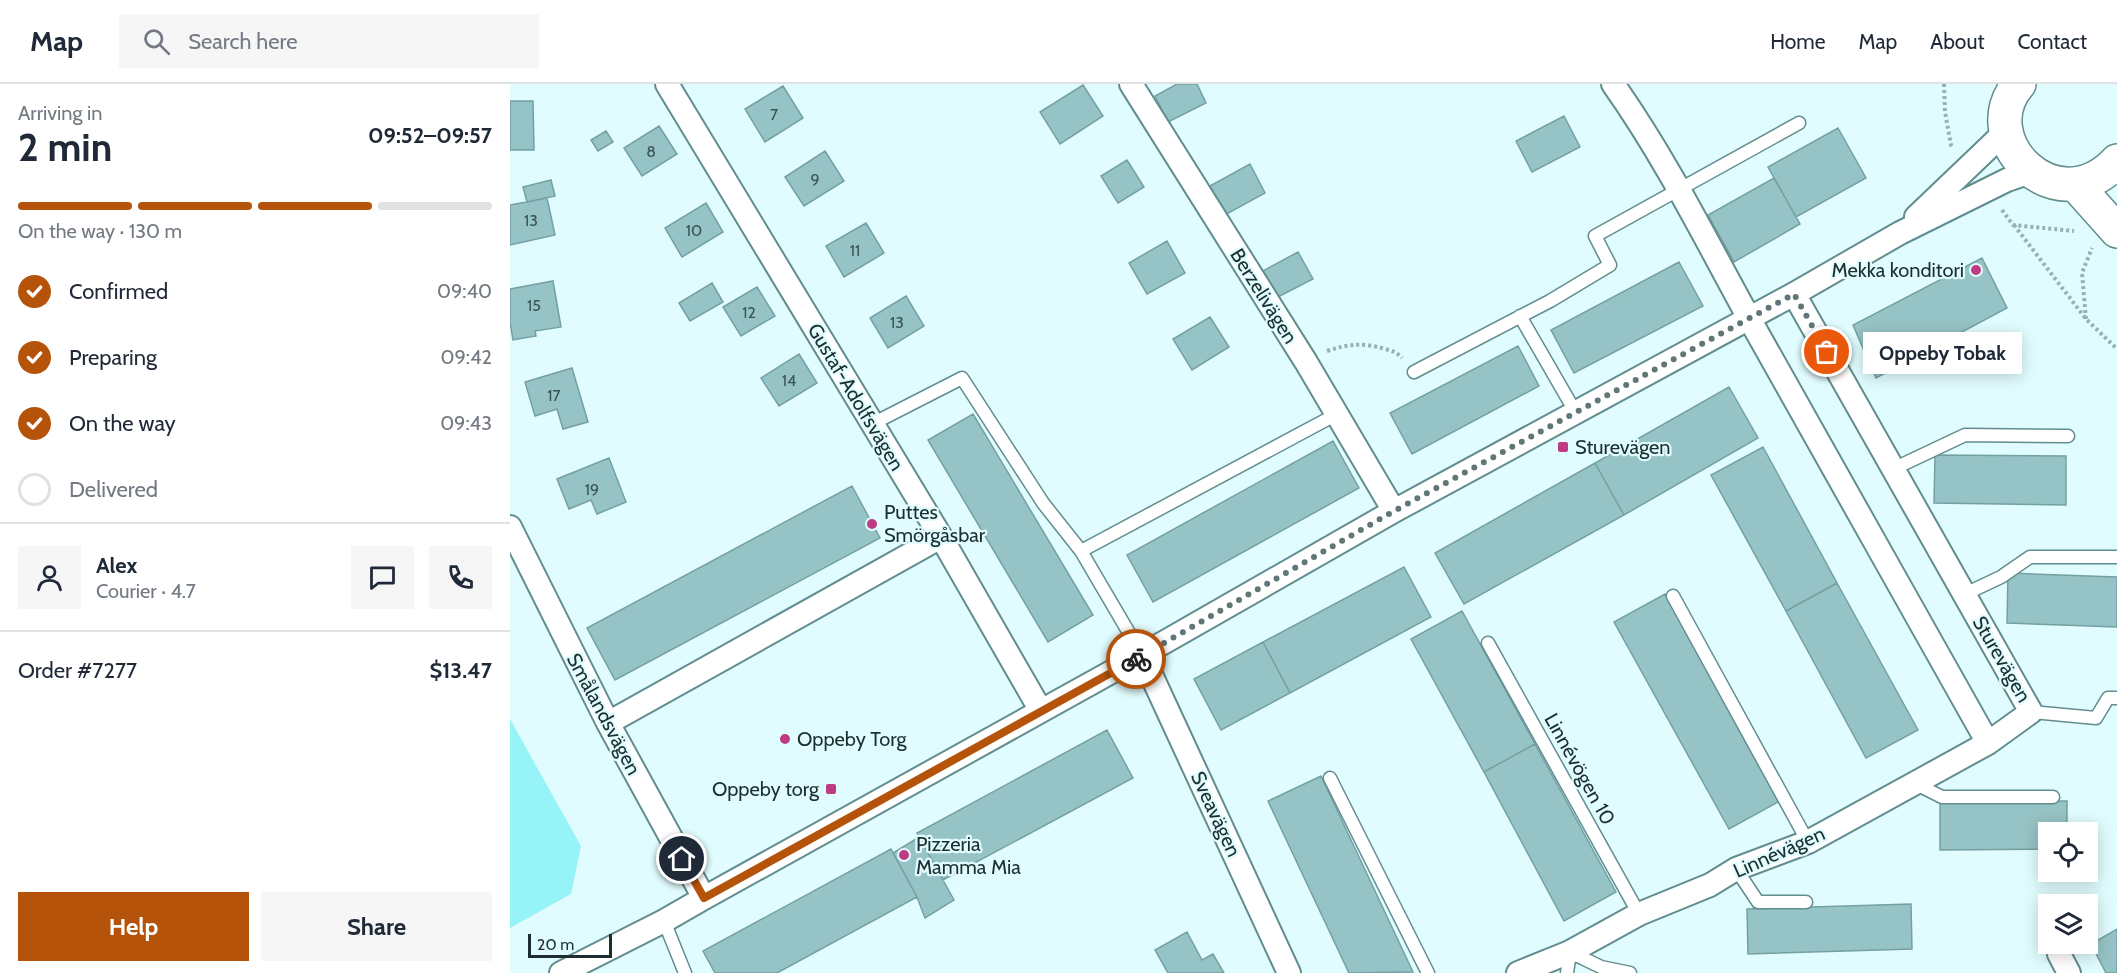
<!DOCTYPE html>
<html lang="en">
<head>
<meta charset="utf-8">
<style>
	:root { --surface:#fff; --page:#f6f6f7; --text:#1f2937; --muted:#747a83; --line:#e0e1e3; --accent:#b45309 }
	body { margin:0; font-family:Cabin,sans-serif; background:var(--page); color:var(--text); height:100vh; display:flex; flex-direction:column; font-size:22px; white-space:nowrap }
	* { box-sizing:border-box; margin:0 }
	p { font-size:20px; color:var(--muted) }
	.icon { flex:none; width:33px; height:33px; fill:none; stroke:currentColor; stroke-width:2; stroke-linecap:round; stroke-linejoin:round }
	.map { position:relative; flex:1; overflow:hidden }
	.details { display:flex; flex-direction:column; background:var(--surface); width:510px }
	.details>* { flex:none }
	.buttons { position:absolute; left:1528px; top:738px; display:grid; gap:12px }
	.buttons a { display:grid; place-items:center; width:60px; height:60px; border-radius:0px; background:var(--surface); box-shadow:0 3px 15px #0003; font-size:30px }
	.scale { position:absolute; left:18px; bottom:15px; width:84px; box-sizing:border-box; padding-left:6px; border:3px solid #1c2e2f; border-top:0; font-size:16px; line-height:21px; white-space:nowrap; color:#1c2e2f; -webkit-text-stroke:4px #e1fcfe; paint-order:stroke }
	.pin { position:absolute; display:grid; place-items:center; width:51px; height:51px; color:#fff; margin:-26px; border:3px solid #fff; border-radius:50%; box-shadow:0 2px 6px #0007 }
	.courier { position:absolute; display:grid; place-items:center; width:60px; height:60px; margin:-30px; border:4px solid #b45309; border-radius:50%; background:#fff; color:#222; box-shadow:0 2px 8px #0007 }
	.bubble { position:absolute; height:42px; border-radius:0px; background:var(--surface); box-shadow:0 3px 15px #0003; font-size:20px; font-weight:700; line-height:42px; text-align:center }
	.summary em { font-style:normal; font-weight:700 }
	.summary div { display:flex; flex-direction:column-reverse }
	.summary { display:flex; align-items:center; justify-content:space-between; height:102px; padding:0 18px }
	h1 { font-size:39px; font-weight:700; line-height:45px }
	.bar { display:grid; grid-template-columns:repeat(4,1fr); gap:9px 6px; align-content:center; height:72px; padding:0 18px }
	.bar i { height:8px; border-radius:4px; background:var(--line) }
	.bar .selected { background:var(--accent) }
	.bar p { grid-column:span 4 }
	.line { display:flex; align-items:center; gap:15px; padding:0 18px; border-top:2px solid var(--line) }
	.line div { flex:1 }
	.round { display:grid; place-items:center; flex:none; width:63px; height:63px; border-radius:0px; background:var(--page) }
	ol { padding:0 18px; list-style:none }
	li { display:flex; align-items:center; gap:18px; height:66px }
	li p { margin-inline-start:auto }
	li .icon { padding:6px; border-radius:50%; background:var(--accent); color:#fff; stroke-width:4 }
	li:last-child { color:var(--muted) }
	li i { width:33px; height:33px; border:3px solid var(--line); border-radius:50% }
	.button { display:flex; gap:12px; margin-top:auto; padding:12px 18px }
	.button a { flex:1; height:69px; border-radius:0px; background:var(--accent); color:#fff; font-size:24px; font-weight:700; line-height:69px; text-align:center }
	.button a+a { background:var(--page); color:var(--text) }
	header { display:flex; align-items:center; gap:36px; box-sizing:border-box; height:84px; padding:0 30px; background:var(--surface); border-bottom:2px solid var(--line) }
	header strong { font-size:28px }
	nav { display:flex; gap:33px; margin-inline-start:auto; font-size:21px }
	.search { width:420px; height:54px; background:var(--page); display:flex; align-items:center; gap:15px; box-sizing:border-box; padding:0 21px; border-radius:0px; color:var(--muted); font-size:22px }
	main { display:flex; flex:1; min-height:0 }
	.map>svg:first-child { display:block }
	.green { fill:#96f3f8 }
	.building { fill:#96c3c5; stroke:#74a0a3; stroke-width:1.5 }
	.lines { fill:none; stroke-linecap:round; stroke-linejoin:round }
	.lane-casing { stroke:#618d8f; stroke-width:15 }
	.street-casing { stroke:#618d8f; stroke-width:26 }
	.primary-casing { stroke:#618d8f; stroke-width:36 }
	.path { stroke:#99b0b2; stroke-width:4; stroke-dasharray:3 3; stroke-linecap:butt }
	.lane { stroke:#fff; stroke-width:12 }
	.street { stroke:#fff; stroke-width:22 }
	.primary { stroke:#fff; stroke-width:33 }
	.done { stroke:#617677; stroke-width:6; stroke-dasharray:0 10.8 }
	.route { stroke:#b45309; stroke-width:8 }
	.poi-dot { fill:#bd3b83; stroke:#e1fcfe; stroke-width:2 }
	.labels { text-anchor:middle; stroke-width:4.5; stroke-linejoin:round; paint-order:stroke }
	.number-label { font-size:16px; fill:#3a5354 }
	.poi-label { font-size:20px; fill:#1c2e2f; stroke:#e1fcfe; text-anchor:start }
	.street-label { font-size:20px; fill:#1c2e2f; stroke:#e1fcfe }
</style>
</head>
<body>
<header>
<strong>Map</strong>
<div class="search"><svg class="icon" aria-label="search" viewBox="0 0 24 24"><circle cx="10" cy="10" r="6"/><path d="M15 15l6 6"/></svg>Search here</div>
<nav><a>Home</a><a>Map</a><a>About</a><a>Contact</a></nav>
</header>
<main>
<section class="details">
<div class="summary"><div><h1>2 min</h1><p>Arriving in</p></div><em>09:52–09:57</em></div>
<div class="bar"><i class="selected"></i><i class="selected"></i><i class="selected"></i><i></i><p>On the way · 130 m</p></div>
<ol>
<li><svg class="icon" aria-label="check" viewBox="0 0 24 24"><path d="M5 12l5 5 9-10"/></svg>Confirmed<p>09:40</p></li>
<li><svg class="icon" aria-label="check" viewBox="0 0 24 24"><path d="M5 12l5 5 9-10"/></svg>Preparing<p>09:42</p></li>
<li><svg class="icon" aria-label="check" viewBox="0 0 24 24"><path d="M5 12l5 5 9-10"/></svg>On the way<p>09:43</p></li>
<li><i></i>Delivered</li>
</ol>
<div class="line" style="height:108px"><a class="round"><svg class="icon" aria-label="person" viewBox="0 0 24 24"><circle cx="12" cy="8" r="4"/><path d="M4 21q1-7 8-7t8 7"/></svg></a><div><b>Alex</b><p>Courier · 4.7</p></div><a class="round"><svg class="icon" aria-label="chat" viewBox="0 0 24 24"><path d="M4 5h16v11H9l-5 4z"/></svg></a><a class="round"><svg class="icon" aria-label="phone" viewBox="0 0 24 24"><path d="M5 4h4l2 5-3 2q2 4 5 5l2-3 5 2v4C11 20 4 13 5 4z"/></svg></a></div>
<div class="line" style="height:78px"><div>Order #7277</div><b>$13.47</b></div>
<div class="button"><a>Help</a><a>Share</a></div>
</section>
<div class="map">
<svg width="1607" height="889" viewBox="0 0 1607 889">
	<rect width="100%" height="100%" fill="#e1fcfe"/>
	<!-- green -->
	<path class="green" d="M0,635L71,762L61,810L0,844Z"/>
	<!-- building -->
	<path class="building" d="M667,0H687L696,19L658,38L645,12Z
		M573,1L593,32L550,60L530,28Z
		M273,2L293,34L255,58L235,25Z
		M0,17H23L24,66H0Z
		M1054,32L1070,63L1022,88L1006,57Z
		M149,42L167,70L132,92L114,64Z
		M1328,44L1356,94L1286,133L1258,83Z
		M96,47L103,58L88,67L81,56Z
		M315,67L334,97L294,122L275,93Z
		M617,76L634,103L608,119L591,92Z
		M740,80L755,109L713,132L698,103Z
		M1264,94L1290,140L1224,178L1198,131Z
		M41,96L45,112L17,118L13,103Z
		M37,114L45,151L0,161V121Z
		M196,119L213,148L172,173L155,144Z
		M356,139L374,169L334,193L316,162Z
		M657,157L675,189L637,210L619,179Z
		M788,168L803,195L768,213L753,187Z
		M1472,174L1497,224L1366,294L1343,241Z
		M1169,178L1193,222L1064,289L1041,246Z
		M43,197L51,243L25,247L26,252L3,256L0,238V205Z
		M202,199L213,218L180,237L169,219Z
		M247,203L265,232L231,252L213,223Z
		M396,212L414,242L378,264L360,234Z
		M700,233L719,263L682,286L663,255Z
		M1008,262L1029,302L902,370L880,329Z
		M289,270L307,299L269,322L251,294Z
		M62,284L78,338L53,345L47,325L25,332L15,298Z
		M1219,303L1248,354L1114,431L1085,379Z
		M463,330L583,531L538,558L418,356Z
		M823,357L849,404L643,518L617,471Z
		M1253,363L1327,499L1276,527L1201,391Z
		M1425,371L1556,372V421L1424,419Z
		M99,374L116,418L87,430L81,416L59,425L47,395Z
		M1085,379L1114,431L954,520L925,469Z
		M342,402L370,454L105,596L77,544Z
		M894,483L921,533L780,609L753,558Z
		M1498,489L1607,493V543L1497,539Z
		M1327,499L1408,646L1356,674L1276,527Z
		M1155,510L1270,717L1219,745L1104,538Z
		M952,527L1025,660L974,688L901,555Z
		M753,558L780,609L711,646L684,595Z
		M597,646L623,694L433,796L407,749Z
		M1025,660L1106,808L1054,837L974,688Z
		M811,692L903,888L839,889L758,717Z
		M1557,717V748H1539V765L1430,766V718Z
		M409,753L444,816L415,834L407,813L383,769Z
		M381,765L407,813L267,889H205L193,867Z
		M1401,820L1402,865L1238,870L1237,825Z
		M1607,845V889H1596L1581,860Z
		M677,848L692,876L703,870L714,889H658L645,866Z"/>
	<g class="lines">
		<!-- lane casing -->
		<g class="lane-casing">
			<path id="lane" d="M1010,232L1066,329
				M904,288L1040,217L1100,181L1085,152L1289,39
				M362,340L452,294L533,419L571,467L632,571
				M1383,385L1455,351L1558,352
				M571,467L827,330
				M1455,510L1491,493L1520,473H1607
				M1163,512L1298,758
				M978,559L1129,830
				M1521,628L1586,634L1598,614H1607
				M820,694L918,889
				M1404,699L1432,713H1543
				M1226,785L1248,818H1296
				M154,837L175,889
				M1057,889L1060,868L1091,883L1120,889"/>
		</g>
		<!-- street casing -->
		<g class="street-casing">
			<path id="street" d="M157,0L431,453L531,627
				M621,0L796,278L884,427
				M1103,0C1156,75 1196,156 1240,236C1319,377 1399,518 1478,659
				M1406,133L1496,47
				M0,443L98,639L194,814
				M632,571L779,889
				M98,639L431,453
				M1549,870L1559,889
				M51,889L154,837L194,814L632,571L884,427L1284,210L1390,149L1497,96L1521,88
				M1008,889L1060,868L1129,830L1200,801L1226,785L1298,758L1478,659L1521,628L1284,210"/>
		</g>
		<!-- primary casing -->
		<g class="primary-casing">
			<path id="primary" d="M1509,0C1461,55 1546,142 1607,77
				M1565,100L1607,147"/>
		</g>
		<!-- path -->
		<path class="path" d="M1434,0L1435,28L1441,61L1443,64
			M1492,126L1503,141L1564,147
			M1504,141L1576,235L1607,265
			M1576,235L1572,189L1582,164
			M817,267C839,260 852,258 875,265C882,267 887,268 892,274"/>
		<!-- lane -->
		<use href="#lane" class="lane"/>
		<!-- street -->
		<use href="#street" class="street"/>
		<!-- primary -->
		<use href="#primary" class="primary"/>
	</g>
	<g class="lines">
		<!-- done -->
		<path class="done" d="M626,575L884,427L1284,210L1317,268"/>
		<!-- route -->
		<path class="route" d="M172,775L194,814L626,575"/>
	</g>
	<!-- markers -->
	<g class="poi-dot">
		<circle cx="1466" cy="186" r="6"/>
		<rect x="1047" y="357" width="12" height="12" rx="3"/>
		<circle cx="362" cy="440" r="6"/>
		<circle cx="275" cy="655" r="6"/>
		<rect x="315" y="699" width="12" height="12" rx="3"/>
		<circle cx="394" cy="771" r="6"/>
	</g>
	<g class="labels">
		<!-- number labels -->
		<g class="number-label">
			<text x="264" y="36">7</text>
			<text x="141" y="73">8</text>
			<text x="305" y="101">9</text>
			<text x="21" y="142">13</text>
			<text x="184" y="152">10</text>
			<text x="345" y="172">11</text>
			<text x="24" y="227">15</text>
			<text x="239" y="234">12</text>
			<text x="387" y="244">13</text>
			<text x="279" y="302">14</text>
			<text x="44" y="317">17</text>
			<text x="82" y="411">19</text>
		</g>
		<!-- poi labels -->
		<g class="poi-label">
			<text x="1454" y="193" text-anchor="end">Mekka konditori</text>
			<text x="1065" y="370">Sturevägen</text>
			<text x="374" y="435">Puttes<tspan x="374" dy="23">Smörgåsbar</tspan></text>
			<text x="287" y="662">Oppeby Torg</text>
			<text x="309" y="712" text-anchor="end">Oppeby torg</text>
			<text x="406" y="767">Pizzeria<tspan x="406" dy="23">Mamma Mia</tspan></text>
		</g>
		<!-- street labels -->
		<g class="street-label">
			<text transform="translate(754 212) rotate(58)" y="7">Berzelivägen</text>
			<text transform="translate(346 313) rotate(59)" y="7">Gustaf-Adolfsvägen</text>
			<text transform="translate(1492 575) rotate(60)" y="7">Sturevägen</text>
			<text transform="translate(94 630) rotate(62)" y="7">Smålandsvägen</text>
			<text transform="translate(1070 685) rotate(61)" y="7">Linnévögen 10</text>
			<text transform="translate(706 730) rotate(65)" y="7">Sveavägen</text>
			<text transform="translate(1269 768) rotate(-24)" y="7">Linnévägen</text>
		</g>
	</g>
</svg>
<div class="buttons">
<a><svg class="icon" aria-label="locate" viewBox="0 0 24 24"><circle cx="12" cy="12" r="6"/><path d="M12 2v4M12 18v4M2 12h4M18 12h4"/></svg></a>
<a><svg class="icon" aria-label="layers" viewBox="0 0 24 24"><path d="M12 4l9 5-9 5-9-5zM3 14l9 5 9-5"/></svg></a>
</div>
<div class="scale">20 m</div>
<div class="pin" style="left:1317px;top:268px;background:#ea580c"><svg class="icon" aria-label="bag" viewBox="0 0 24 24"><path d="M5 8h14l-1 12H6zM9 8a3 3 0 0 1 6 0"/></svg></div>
<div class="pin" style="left:172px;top:775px;background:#1f2937"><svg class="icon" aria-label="home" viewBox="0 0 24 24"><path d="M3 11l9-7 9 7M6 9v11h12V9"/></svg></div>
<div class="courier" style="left:626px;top:575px"><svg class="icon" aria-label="bike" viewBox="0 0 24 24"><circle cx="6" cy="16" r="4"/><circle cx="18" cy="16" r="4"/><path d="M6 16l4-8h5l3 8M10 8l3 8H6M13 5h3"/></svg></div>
<div class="bubble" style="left:1353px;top:248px;width:159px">Oppeby Tobak</div>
</div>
</main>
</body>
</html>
